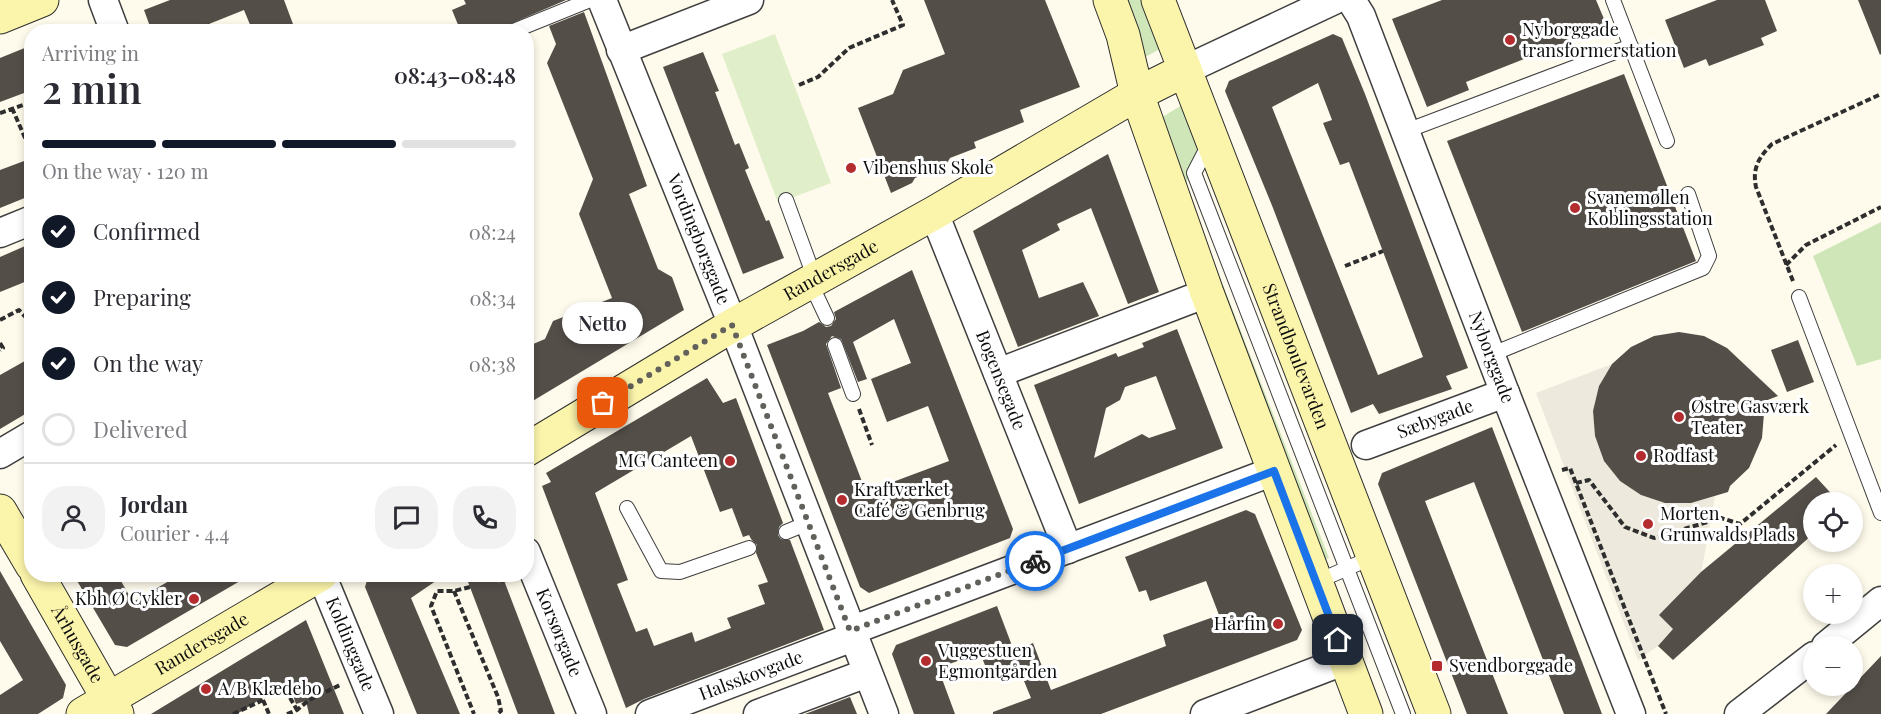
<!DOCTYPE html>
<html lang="en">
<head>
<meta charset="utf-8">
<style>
	:root { --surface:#fff; --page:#f2f2f3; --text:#2b2b33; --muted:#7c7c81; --line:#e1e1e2; --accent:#111827 }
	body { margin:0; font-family:"Playfair Display",serif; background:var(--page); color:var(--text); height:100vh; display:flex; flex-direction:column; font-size:22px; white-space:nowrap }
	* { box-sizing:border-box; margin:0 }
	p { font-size:20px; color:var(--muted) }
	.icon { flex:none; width:33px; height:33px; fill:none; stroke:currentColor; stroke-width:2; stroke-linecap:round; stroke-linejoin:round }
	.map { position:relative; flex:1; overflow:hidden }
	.panel { position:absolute; left:24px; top:24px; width:510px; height:558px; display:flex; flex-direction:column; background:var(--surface); border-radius:24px; box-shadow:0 3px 9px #0003 }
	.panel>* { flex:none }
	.fabs { position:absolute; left:1803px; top:492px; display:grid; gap:12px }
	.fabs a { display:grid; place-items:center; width:60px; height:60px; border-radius:50%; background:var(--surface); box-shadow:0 3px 9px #0003; font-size:30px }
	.pin { position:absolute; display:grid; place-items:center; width:51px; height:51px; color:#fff; margin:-26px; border-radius:12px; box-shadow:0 3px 9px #0006 }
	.courier { position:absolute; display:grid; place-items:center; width:60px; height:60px; margin:-30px; border:4px solid #1a73e8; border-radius:50%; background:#fff; color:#222; box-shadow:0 2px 8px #0007 }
	.bubble { position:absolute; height:42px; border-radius:21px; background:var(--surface); box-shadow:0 3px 9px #0003; font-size:20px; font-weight:600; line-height:42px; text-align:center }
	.head em { font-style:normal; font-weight:600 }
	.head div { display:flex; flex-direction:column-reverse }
	.head { display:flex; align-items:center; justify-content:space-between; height:102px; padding:0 18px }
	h1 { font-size:39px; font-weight:600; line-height:45px }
	.bar { display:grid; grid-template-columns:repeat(4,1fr); gap:9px 6px; align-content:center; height:72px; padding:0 18px }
	.bar i { height:8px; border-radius:4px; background:var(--line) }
	.bar .current { background:var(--accent) }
	.bar p { grid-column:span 4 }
	.line { display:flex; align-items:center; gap:15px; padding:0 18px; border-top:2px solid var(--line) }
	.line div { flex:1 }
	.round { display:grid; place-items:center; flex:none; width:63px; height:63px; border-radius:24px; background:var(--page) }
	ol { padding:0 18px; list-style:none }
	li { display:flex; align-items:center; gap:18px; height:66px }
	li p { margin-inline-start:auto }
	li .icon { padding:6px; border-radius:50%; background:var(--accent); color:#fff; stroke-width:4 }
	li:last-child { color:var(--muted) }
	li i { width:33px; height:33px; border:3px solid var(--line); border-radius:50% }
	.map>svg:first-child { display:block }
	.green { fill:#cfe6b8 }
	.pitch { fill:#e0eec9 }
	.plaza { fill:#ede9dc }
	.building { fill:#544e49; fill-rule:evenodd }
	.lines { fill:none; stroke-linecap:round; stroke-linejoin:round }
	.lane-casing { stroke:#3f3f3f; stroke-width:16 }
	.street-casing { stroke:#3f3f3f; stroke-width:31 }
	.secondary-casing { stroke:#2e2e2e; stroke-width:35 }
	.path { stroke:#2e2e2e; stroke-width:4; stroke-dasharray:6 3; stroke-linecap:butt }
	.lane { stroke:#fff; stroke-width:14 }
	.street { stroke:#fff; stroke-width:28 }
	.secondary { stroke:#fbf4ab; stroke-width:33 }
	.done { stroke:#61605a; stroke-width:6; stroke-dasharray:0 10.8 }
	.route { stroke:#1a73e8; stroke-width:8 }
	.poi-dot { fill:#b52c2f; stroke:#fff; stroke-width:2 }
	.labels { text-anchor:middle; stroke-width:6; stroke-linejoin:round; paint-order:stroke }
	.poi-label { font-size:18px; fill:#0c0c0c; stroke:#fff; text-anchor:start }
	.street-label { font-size:18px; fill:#0c0c0c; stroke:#fff }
</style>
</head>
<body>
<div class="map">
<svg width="1881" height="714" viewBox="0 0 1881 714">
	<rect width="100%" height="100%" fill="#fefbec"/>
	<!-- green -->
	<path class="green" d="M1123,0H1144L1162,48L1145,57Z
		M1182,105L1199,145L1185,187L1329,558L1321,561L1156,121Z
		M1881,222V359L1857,366L1813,256Z"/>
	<!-- pitch -->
	<path class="pitch" d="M775,34L831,183L778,203L722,54Z"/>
	<!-- plaza -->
	<path class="plaza" d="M1612,364L1593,411L1595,437L1604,461L1620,481L1641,495L1665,503H1691L1715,496L1701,574L1659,615L1673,629L1658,646L1638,660L1536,393Z"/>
	<!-- building -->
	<path class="building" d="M170,0H284L296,32H253L244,10L189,32H152L144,10Z
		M464,0H566L492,32H461L452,10L466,4Z
		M924,0H1045L1080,87L1020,110L1024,122L974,142L976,148L950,158L946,165L915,178L912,183L891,193L858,108L893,94L903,70L945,54Z
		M1442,0H1596L1607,26L1466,82L1469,90L1427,107L1392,19Z
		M1717,0H1765L1777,31L1761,38L1764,45L1709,66L1706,59L1684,68L1665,20Z
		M1858,0H1881V54L1880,55Z
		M584,12L647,186L629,194L658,269L672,277L684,310L526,405V347L545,339L553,321L612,298L579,214L593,179L547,63L556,44L549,26Z
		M1333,34L1342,38L1365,94L1468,368L1446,376L1452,389L1379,414L1373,404L1351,413L1273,208L1225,91L1229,81ZM1318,83L1332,120L1323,123L1340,165L1349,162L1423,357L1378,375L1272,107Z
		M32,45V90L0,102V58Z
		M703,52L719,91L715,92L735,145L739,143L749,168L745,170L766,221L769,220L784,258L743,274L663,67Z
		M1624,74L1696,261L1522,332L1447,141Z
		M1108,154L1159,292L1128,304L1091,208L1057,224L1060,230L1022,250L1039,298L1083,282L1099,316L1018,347L973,231Z
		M32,158V195L0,208V170Z
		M32,243V279L0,292V257Z
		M912,270L1013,529L1010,538L869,593L860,587L767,345L803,331L819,322L826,327L831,326L836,319L834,312ZM894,319L911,363L871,379L887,422L928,406L949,461L866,492L828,393L841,388L826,344L832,336L841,339L858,382L867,379L853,342Z
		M1177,329L1223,448L1079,504L1034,385L1116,353L1118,357L1144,347L1142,343ZM1156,376L1176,429L1149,438L1142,434L1094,458L1106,408L1120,400L1125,387Z
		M1679,332L1704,336L1727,348L1778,396L1765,401L1762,438L1749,468L1730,486L1728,492L1691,503H1665L1641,495L1620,481L1604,461L1595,436L1593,411L1599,386L1612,364L1631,347L1654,336Z
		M1798,340L1814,382L1787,392L1771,350Z
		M32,357V410L0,429V375Z
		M707,378L723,403L736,398L783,523L779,527L778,535L781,539L790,540L824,630L644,699L626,708L542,486L551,482L546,473ZM691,436L720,512L732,508L743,537L749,535L751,539L757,545L756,553L768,582L758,585L765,604L727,618L731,628L695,642L692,632L654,646L647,628L636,632L617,584L628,580L595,493Z
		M1492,427L1602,714H1564L1474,482L1425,501L1508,714H1467L1378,484L1382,473Z
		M1816,477L1839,502H1814V533L1673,660L1658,646L1673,629L1659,615L1701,572Z
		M1246,510L1255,514L1302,630L1297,640L1101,714H993V712L1031,698L1017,664L989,675L980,653L938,668L955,714H914L892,654L896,645L997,606L1014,651L1033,643L1051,690L1166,646L1163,635L1219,615L1206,581L1150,601L1146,590L1139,592L1125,557Z
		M0,571L66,685L63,698L38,714H0V695L23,680L0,641Z
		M73,574H117L133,602L181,574H252L127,647L115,645Z
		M369,574H446L411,598L460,714H417L365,587Z
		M465,574H493L497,582L505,583L555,714H518Z
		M306,620L344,714H309L306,701L296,704L288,682L237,714H151Z
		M1881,656V714H1826Z
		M850,697L857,714H805Z"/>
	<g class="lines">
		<!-- lane casing -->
		<g class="lane-casing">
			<path id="lane" d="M1613,0L1667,141
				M511,32L590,0
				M1406,131L1631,46
				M1209,144L1194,173L1403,714
				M786,200L815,279
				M810,282L827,318
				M1799,297L1881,513
				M835,345L853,394
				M1490,355L1703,268L1709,256L1707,250L1688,194
				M627,508L661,571L680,572L749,548
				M786,532L808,523
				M502,575L504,574
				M1316,582L1373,557"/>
		</g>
		<!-- street casing -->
		<g class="street-casing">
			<g id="street">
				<path d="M103,0L115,32"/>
				<path id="s1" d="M602,0L733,325L884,714"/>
				<path id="s2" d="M1351,0L1361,16L1505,393L1631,714"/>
				<path d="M621,50L749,0"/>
				<path d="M1185,70L1334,0"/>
				<path id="s3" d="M934,213L1068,549"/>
				<path d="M0,233L32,220"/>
				<path d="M998,373L1207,293"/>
				<path id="s4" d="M1366,445L1505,393"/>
				<path d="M0,454L32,435"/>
				<path id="s5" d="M526,552L592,714"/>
				<path id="s6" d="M321,574L379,714"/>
				<path d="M850,631L1274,471"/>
				<path d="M1826,646L1881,601"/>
				<path id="s7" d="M650,714L853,637"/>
				<path d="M758,714L867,673"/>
				<path d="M1205,714L1346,660"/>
				<path d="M1739,714L1814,656"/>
			</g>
		</g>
		<!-- secondary casing -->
		<g class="secondary-casing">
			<g id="secondary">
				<path d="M1110,0L1123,35L1137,94L1207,293L1366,714"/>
				<path id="s8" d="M1158,0L1434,714"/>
				<path d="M0,17L42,0"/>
				<path id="s9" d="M526,450L733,325L934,213L1137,94L1185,70"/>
				<path d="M0,511L32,565"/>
				<path id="s10" d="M37,574L117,714"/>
				<path id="s11" d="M83,714L321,574"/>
			</g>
		</g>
		<!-- path -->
		<path class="path" d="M207,24L210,32
			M799,85L818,77L849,48L903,25L892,0
			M12,108L32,154
			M0,113L32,102
			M1786,265L1806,245L1881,207
			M1345,266L1383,251
			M1793,281L1756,187C1752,168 1759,157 1772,144L1881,94
			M0,320L19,310L32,324
			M0,343L3,348L0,350
			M859,409L872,445
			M1562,470L1570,468L1666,714
			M1576,483L1589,480L1625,527L1654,538L1721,518L1740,524L1836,445
			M470,587L454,591H437L431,606L474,714
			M454,591L498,697L501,711L497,714
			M263,700L269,714
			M233,714L263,700L266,693L284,687L297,710
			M287,714L297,710L309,700L340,685"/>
		<!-- lane -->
		<use href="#lane" class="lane"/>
		<!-- street -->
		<use href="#street" class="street"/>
		<!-- secondary -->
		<use href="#secondary" class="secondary"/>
	</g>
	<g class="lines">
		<!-- done -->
		<path class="done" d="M603,403L732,325L850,631L1035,561"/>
		<!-- route -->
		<path class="route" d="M1035,561L1274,471L1338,640"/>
	</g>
	<!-- markers -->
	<g class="poi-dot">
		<circle cx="1510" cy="40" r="6"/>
		<circle cx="851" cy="168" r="6"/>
		<circle cx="1575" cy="208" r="6"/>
		<circle cx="1679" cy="417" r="6"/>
		<circle cx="1641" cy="456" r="6"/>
		<circle cx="730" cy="461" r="6"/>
		<circle cx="842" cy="500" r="6"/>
		<circle cx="1648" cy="524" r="6"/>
		<circle cx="194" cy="599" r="6"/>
		<circle cx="1278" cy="624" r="6"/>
		<circle cx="926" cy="661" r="6"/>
		<rect x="1431" y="660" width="12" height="12" rx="3"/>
		<circle cx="206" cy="689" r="6"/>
	</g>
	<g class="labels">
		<!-- poi labels -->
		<g class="poi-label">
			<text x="1522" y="36">Nyborggade<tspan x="1522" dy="21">transformerstation</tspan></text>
			<text x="863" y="174">Vibenshus Skole</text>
			<text x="1587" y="204">Svanemøllen<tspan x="1587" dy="21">Koblingsstation</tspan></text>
			<text x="1691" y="413">Østre Gasværk<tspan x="1691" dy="21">Teater</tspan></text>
			<text x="1653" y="462">Rodfast</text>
			<text x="718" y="467" text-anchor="end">MG Canteen</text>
			<text x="854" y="496">Kraftværket<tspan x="854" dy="21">Café &amp; Genbrug</tspan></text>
			<text x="1660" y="520">Morten<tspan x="1660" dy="21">Grunwalds Plads</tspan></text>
			<text x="182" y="605" text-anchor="end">Kbh Ø Cykler</text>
			<text x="1266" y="630" text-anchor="end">Hårfin</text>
			<text x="938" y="657">Vuggestuen<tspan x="938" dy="21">Egmontgården</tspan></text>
			<text x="1449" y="672">Svendborggade</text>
			<text x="218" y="695">A/B Klædebo</text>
		</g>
		<!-- street labels -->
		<g class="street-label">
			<text dy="6" stroke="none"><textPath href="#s1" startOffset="258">Vordingborggade</textPath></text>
			<text dy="6" stroke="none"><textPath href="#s9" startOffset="354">Randersgade</textPath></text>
			<text dy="6" stroke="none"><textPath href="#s8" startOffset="382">Strandboulevarden</textPath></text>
			<text dy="6" stroke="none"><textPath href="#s2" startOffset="384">Nyborggade</textPath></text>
			<text dy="6" stroke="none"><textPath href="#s3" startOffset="180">Bogensegade</textPath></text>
			<text dy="6" stroke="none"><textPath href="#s4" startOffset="74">Sæbygade</textPath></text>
			<text dy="6" stroke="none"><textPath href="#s5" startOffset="87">Korsørgade</textPath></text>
			<text dy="6" stroke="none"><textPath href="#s10" startOffset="81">Århusgade</textPath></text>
			<text dy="6" stroke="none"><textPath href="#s11" startOffset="138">Randersgade</textPath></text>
			<text dy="6" stroke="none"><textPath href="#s6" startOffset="76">Koldinggade</textPath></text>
			<text dy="6" stroke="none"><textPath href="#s7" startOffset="108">Halsskovgade</textPath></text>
		</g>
	</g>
</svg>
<div class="fabs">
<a><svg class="icon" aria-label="locate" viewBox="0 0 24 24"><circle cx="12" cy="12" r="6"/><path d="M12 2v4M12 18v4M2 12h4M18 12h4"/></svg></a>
<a>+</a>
<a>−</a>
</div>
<div class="pin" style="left:603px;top:403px;background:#ea580c"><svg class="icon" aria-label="bag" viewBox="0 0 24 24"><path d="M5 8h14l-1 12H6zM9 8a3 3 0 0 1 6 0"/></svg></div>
<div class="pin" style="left:1338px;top:640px;background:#1f2937"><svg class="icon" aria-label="home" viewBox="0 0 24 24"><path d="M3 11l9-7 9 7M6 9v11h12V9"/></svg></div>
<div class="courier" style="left:1035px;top:561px"><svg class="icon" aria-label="bike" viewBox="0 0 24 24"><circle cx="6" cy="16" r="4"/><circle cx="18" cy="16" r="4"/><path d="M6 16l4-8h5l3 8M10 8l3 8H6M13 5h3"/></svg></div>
<div class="bubble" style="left:562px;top:302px;width:81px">Netto</div>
<section class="panel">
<div class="head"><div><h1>2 min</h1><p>Arriving in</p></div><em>08:43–08:48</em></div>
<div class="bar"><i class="current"></i><i class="current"></i><i class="current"></i><i></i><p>On the way · 120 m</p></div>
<ol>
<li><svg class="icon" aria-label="check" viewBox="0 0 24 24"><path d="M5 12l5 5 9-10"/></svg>Confirmed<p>08:24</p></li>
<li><svg class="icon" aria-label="check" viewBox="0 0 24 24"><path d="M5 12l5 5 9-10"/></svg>Preparing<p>08:34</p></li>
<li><svg class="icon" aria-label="check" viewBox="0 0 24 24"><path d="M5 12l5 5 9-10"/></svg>On the way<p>08:38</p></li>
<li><i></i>Delivered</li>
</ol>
<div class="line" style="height:108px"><a class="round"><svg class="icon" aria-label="person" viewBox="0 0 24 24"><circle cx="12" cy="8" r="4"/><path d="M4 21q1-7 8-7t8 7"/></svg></a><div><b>Jordan</b><p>Courier · 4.4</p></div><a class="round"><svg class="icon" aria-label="chat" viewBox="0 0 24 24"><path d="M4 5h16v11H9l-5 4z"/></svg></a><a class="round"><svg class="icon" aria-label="phone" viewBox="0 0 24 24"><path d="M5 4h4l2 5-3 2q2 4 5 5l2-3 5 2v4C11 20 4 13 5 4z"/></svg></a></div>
</section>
</div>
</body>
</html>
